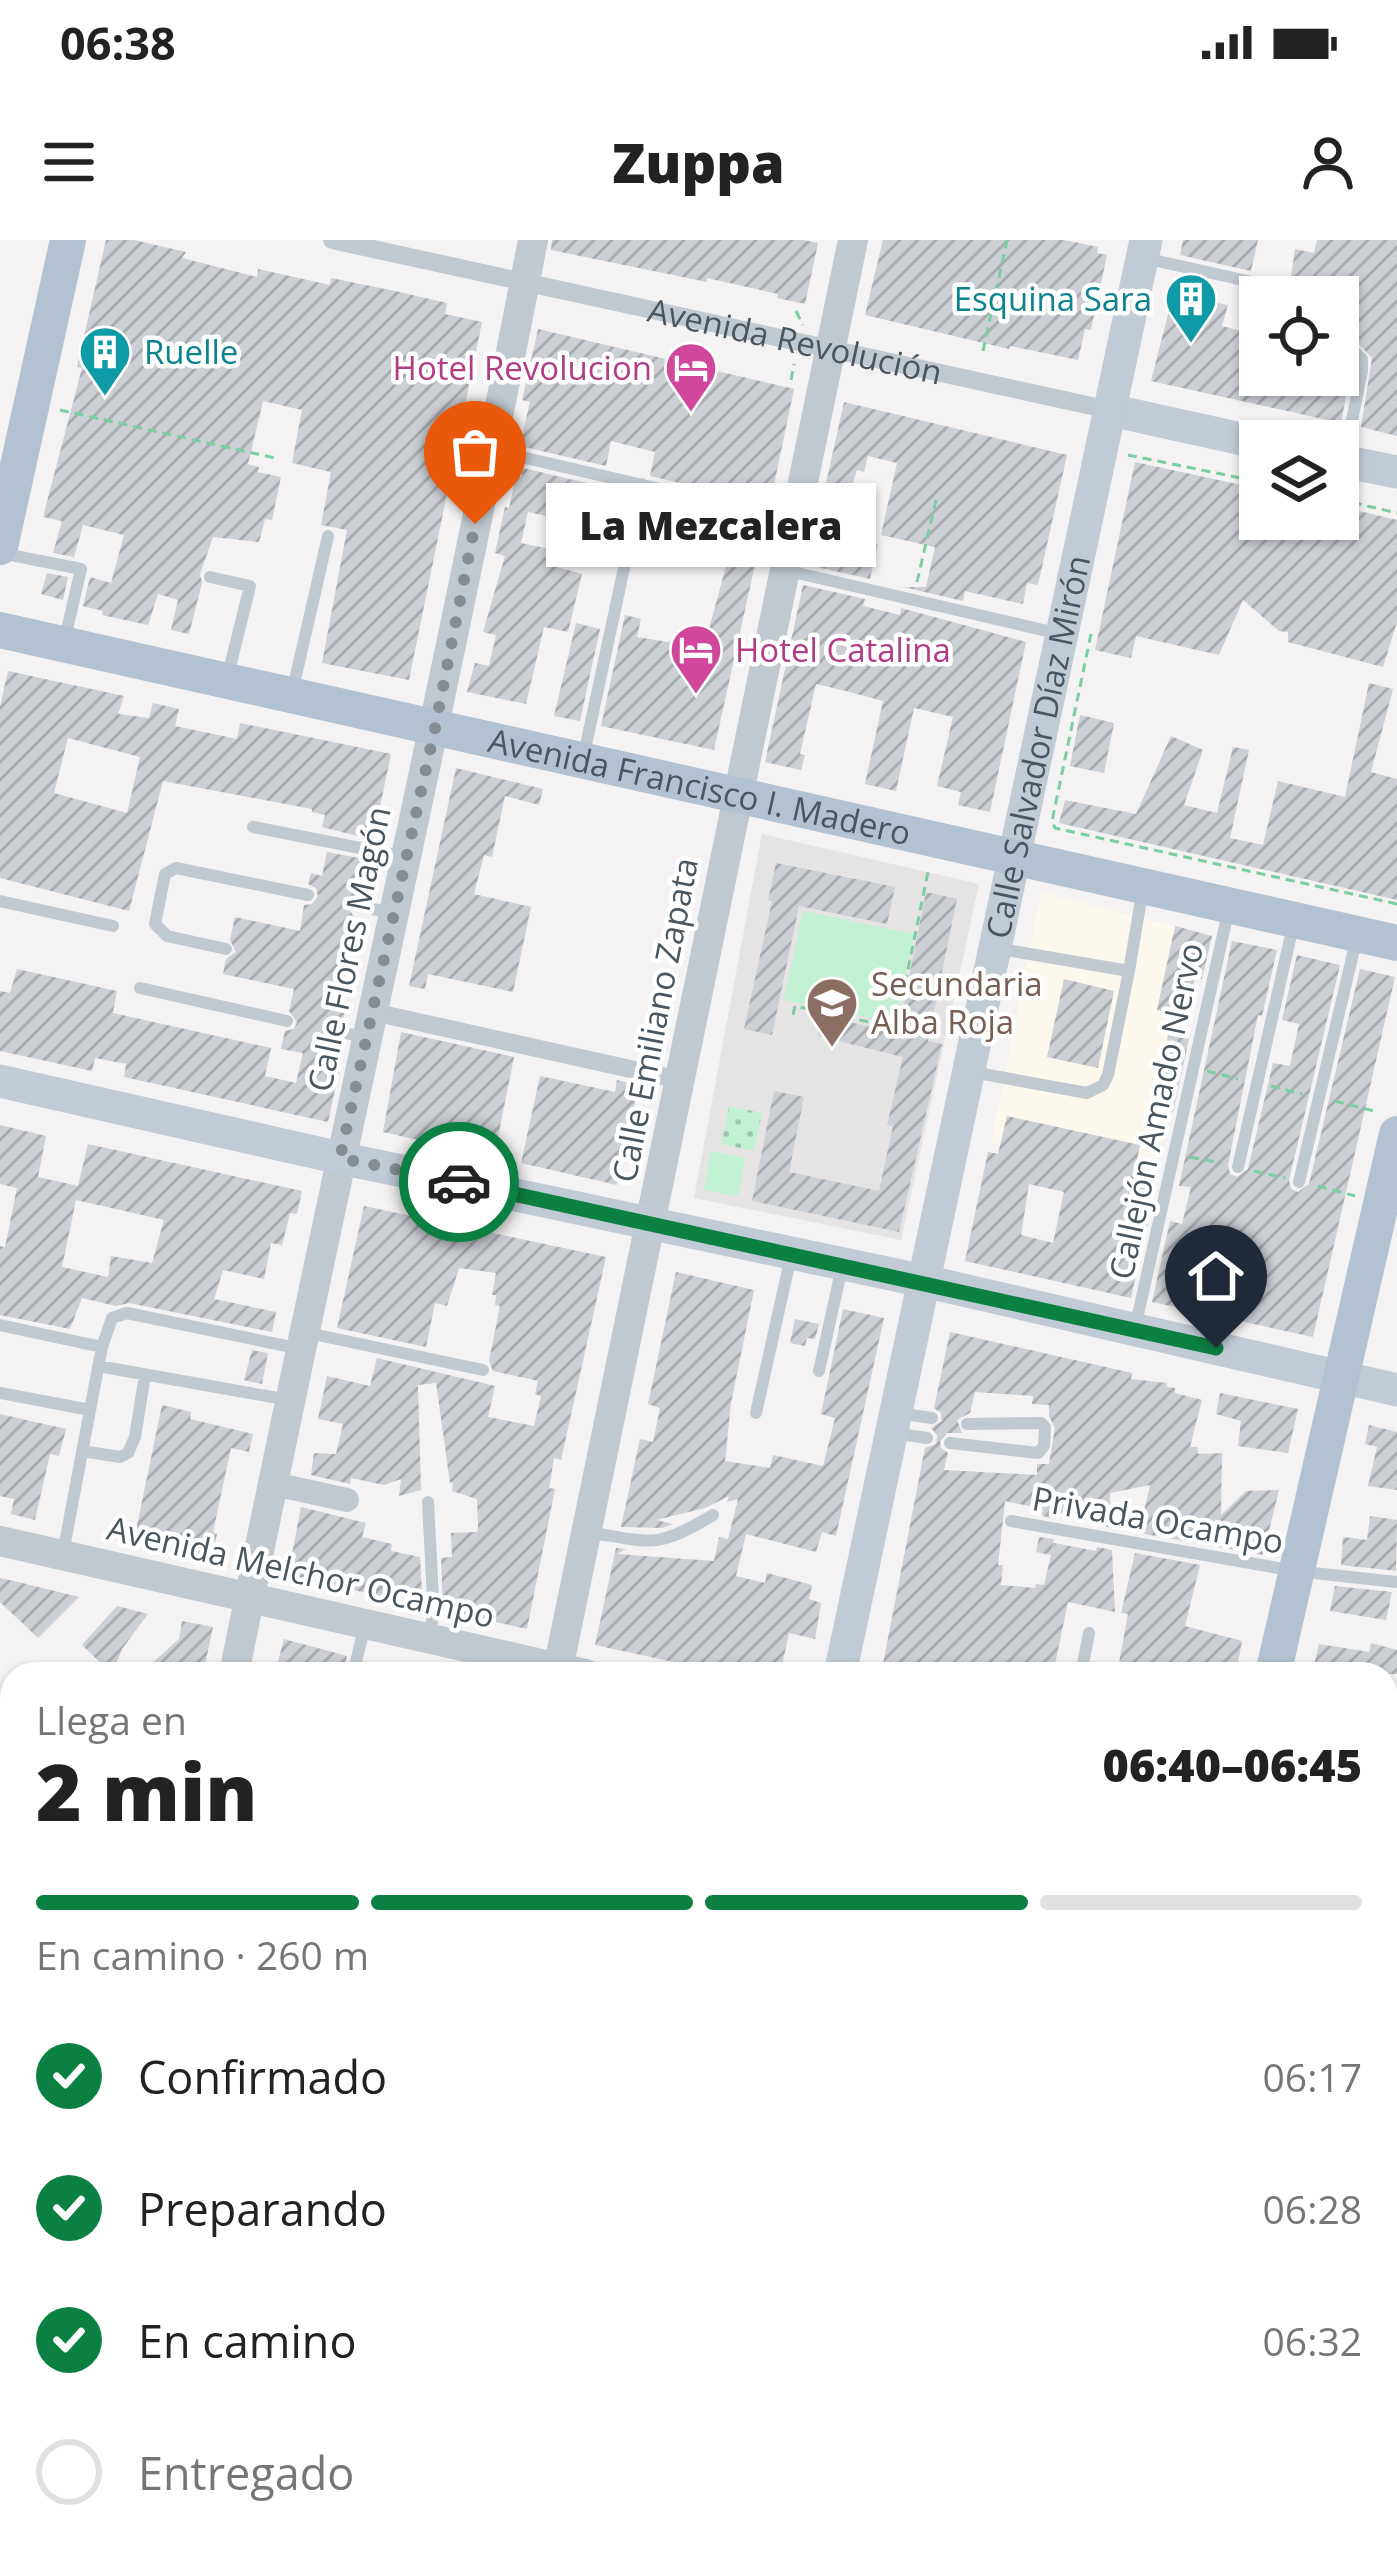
<!DOCTYPE html>
<html lang="es">
<head>
<meta charset="utf-8">
<style>
	:root { --surface:#fff; --page:#f6f6f6; --text:#222; --muted:#767676; --line:#e0e0e0; --accent:#0b8043 }
	body { margin:0; font-family:"Open Sans",sans-serif; background:var(--page); color:var(--text); height:100vh; display:flex; flex-direction:column; font-size:45px; white-space:nowrap }
	* { box-sizing:border-box; margin:0 }
	p { font-size:39px; color:var(--muted) }
	.icon { flex:none; width:66px; height:66px; fill:none; stroke:currentColor; stroke-width:2; stroke-linecap:round; stroke-linejoin:round }
	.map { position:relative; flex:1; overflow:hidden }
	.details { position:absolute; left:0px; top:1422px; width:1398px; height:903px; display:flex; flex-direction:column; background:var(--surface); border-radius:36px 36px 0 0; box-shadow:0 3px 9px #0004 }
	.details>* { flex:none }
	.fabs { position:absolute; left:1239px; top:36px; display:grid; gap:24px }
	.fabs a { display:grid; place-items:center; width:120px; height:120px; border-radius:0px; background:var(--surface); box-shadow:0 3px 9px #0004; font-size:60px }
	.pin { position:absolute; display:grid; place-items:center; width:102px; height:102px; color:#fff; margin:-123px -51px; border-radius:50% 50% 50% 0; rotate:-45deg; box-shadow:0 0 12px #0007 }
	.pin .icon { rotate:45deg }
	.courier { position:absolute; display:grid; place-items:center; width:120px; height:120px; margin:-60px; border:9px solid #0b8043; border-radius:50%; background:#fff; color:#222; box-shadow:0 3px 15px #0007 }
	.bubble { position:absolute; height:84px; border-radius:0px; background:var(--surface); box-shadow:0 3px 9px #0004; font-size:39px; font-weight:800; line-height:84px; text-align:center }
	.summary em { font-style:normal; font-weight:800 }
	.summary div { display:flex; flex-direction:column-reverse }
	.summary { display:flex; align-items:center; justify-content:space-between; height:204px; padding:0 36px }
	h1 { font-size:78px; font-weight:800; line-height:90px }
	.bar { display:grid; grid-template-columns:repeat(4,1fr); gap:18px 12px; align-content:center; height:144px; padding:0 36px }
	.bar i { height:15px; border-radius:9px; background:var(--line) }
	.bar .on { background:var(--accent) }
	.bar p { grid-column:span 4 }
	ol { padding:0 36px; list-style:none }
	li { display:flex; align-items:center; gap:36px; height:132px }
	li p { margin-inline-start:auto }
	li .icon { padding:12px; border-radius:50%; background:var(--accent); color:#fff; stroke-width:4 }
	li:last-child { color:var(--muted) }
	li i { width:66px; height:66px; border:6px solid var(--line); border-radius:50% }
	.status { display:flex; justify-content:space-between; align-items:center; height:84px; padding:0 60px; background:var(--surface); direction:ltr }
	.status svg { height:33px; fill:currentColor }
	header { display:flex; justify-content:space-between; align-items:center; height:156px; padding:0 36px; background:var(--surface); font-size:54px; font-weight:800 }
	.map>svg:first-child { display:block }
	.commercial { fill:#fcf8ed }
	.education { fill:#e5e3e4 }
	.green { fill:url(#green-dots) }
	.pitch { fill:#c2f0d2 }
	.building { fill:url(#building-hatch); fill-rule:evenodd }
	.lines { fill:none; stroke-linecap:round; stroke-linejoin:round }
	.path { stroke:#7acea2; stroke-width:3; stroke-dasharray:9 6; stroke-linecap:butt }
	.service { stroke:#c0c9d0; stroke-width:12 }
	.pedestrian { stroke:#c0c9d0; stroke-width:18 }
	.minor { stroke:#c0c9d0; stroke-width:24 }
	.tertiary { stroke:#c0c9d0; stroke-width:30 }
	.secondary { stroke:#c0cbd5; stroke-width:33 }
	.primary { stroke:#b2c2d0; stroke-width:36 }
	.trunk { stroke:#9eb4c8; stroke-width:39 }
	.motorway { stroke:#8ba6bf; stroke-width:42 }
	.done { stroke:#868d92; stroke-width:12; stroke-dasharray:0 21.6 }
	.route { stroke:#0b8043; stroke-width:15 }
	.labels { text-anchor:middle; stroke-width:9; stroke-linejoin:round; paint-order:stroke }
	.culture-label { font-size:33px; fill:#0d838f; stroke:#fff; text-anchor:end }
	.street-label { font-size:33px; fill:#4a565f; stroke:#fff }
	.hotel-label { font-size:33px; fill:#b23c85; stroke:#fff; text-anchor:end }
	.education-label { font-size:33px; fill:#785e54; stroke:#fff; text-anchor:start }
</style>
</head>
<body>
<div class="status"><b>06:38</b><svg viewBox="0 0 49 12"><path d="M0 12V9h3v3zM5 12V6h3v6zM10 12V3h3v9zM15 12V0h3v12zM26 1h20v11H26zM47 4h2v5h-2z"/></svg></div>
<header><svg class="icon" aria-label="menu" viewBox="0 0 24 24"><path d="M4 6h16M4 12h16M4 18h16"/></svg>Zuppa<svg class="icon" aria-label="person" viewBox="0 0 24 24"><circle cx="12" cy="8" r="4"/><path d="M4 21q1-7 8-7t8 7"/></svg></header>
<div class="map">
<svg width="1397" height="2324" viewBox="0 0 1397 2324">
	<defs>
		<pattern id="green-dots" width="8" height="8" patternUnits="userSpaceOnUse" patternTransform="scale(3)"><rect width="8" height="8" fill="#c2f0d2"/><path d="M2 2h.1M6 6h.1" fill="none" stroke="#a0c5ae" stroke-width="1.8" stroke-linecap="round"/></pattern>
		<pattern id="building-hatch" width="6" height="6" patternUnits="userSpaceOnUse" patternTransform="scale(3)"><rect width="6" height="6" fill="#cccfd4"/><path d="M-1 1l2-2M0 6l6-6M5 7l2-2" fill="none" stroke="#a8abaf"/></pattern>
	</defs>
	<rect width="100%" height="100%" fill="#f4f2f2"/>
	<!-- commercial -->
	<path class="commercial" d="M1041,652L1205,694L1153,939L991,903Z
		M12,2010V2313H198L181,2324H0V2014Z"/>
	<!-- education -->
	<path class="education" d="M762,594L979,644L901,1000L694,958Z"/>
	<!-- green -->
	<path class="green" d="M729,866L762,873L754,911L721,904Z"/>
	<!-- pitch -->
	<path class="pitch" d="M803,671L914,694L895,783L784,760Z
		M711,911L745,918L738,957L704,950Z"/>
	<!-- building -->
	<path class="building" d="M106,0H134L186,12L182,18L257,37L258,29L330,45L331,38L395,51L447,63L445,74L482,82L409,440L322,423L347,290L321,285L331,232L292,223L302,170L263,161L248,224L259,227L258,232L281,237L272,280L265,279L259,302L213,297L200,334L202,343L189,394L171,390L178,360L158,354L148,385L102,375L103,371L83,366L90,337L111,343L124,295L83,285L74,317L53,313L62,281L43,277L82,128L77,127Z
		M552,0H803L818,3L805,64L777,58L778,54L707,38V42L551,10Z
		M883,0H1064L1098,7L1097,13L1107,15L1091,90L1085,89L1078,120L1010,106L1009,109L865,75Z
		M1183,0H1258L1251,31L1180,15Z
		M1317,0H1397V196L1361,187L1372,118L1351,96H1344L1338,103V57H1288L1295,9L1314,13Z
		M1194,50L1215,54L1213,62L1228,65L1222,86L1260,96V135H1338V109L1352,124L1341,183L1151,141L1174,51L1192,56Z
		M538,89L794,149L770,264L650,236L655,212L611,201L606,226L520,206L530,162L522,160Z
		M844,162L1067,215L1038,345L1027,343L1023,364L965,351L963,361L903,347H926L935,307L881,295L897,223L868,216L864,232L857,230L837,295L878,304L870,339L808,325Z
		M1135,222L1260,249V279H1338V266L1397,280V382L1383,427L1288,402V392L1279,391L1243,360L1219,415L1136,396L1131,418L1095,410Z
		M523,228L629,253L621,292L528,272L521,303L560,311L557,327L582,334L568,392L544,387L526,464L467,452L475,423L489,426L496,395L483,392L505,316L495,313L505,267L509,268L516,236L521,237Z
		M650,258L764,284L714,510L601,486L625,375L641,379L637,397L704,408L726,326L639,307Z
		M47,333L68,337L63,360L41,354Z
		M803,345L865,359L863,366L900,375L901,368L1026,402L990,572L958,565L961,552L937,546L953,477L914,468L896,551L865,544L883,461L846,451L816,444L800,514L805,515L801,530L765,522Z
		M576,383L600,389L580,481L554,476Z
		M8,431L124,456L118,474L149,478L153,463L179,469L175,486L237,499L240,483L391,514L373,600L322,587L325,575L312,572V569L163,541L129,671L0,638V467ZM68,498L140,517L127,573L54,553Z
		M1369,443L1393,449L1371,532L1397,539V660L1059,583L1065,560L1136,574L1171,496L1203,510L1184,565L1217,573L1233,507L1249,510L1230,598L1263,605L1278,541L1345,557Z
		M1080,475L1114,483L1104,533L1070,526Z
		M456,528L543,549L539,565L505,556L492,617L484,615L474,654L531,667L513,752L428,734L425,749L409,746Z
		M327,612L369,620L359,656L350,658L347,665L356,681L338,768L345,770L342,782L333,784L330,791L338,802L333,825L340,826L328,882L124,837L126,824L95,818L92,831L0,811V751L10,753L17,729L117,751L113,773L271,808L265,836L296,843L303,813L281,809L285,791L294,789L297,782L289,771L294,749L223,734L226,719L236,712L230,700L235,677L300,691L304,665L312,664L318,656L316,648L308,644L311,633L322,636Z
		M776,623L895,647L887,684L799,666L772,795L744,789L772,661L768,660Z
		M926,652L957,659L928,801L942,804L899,992L752,961L774,851L804,857L789,932L879,951L893,886L887,885L903,817L818,796L822,776L898,793Z
		M1175,686L1212,696L1202,739L1195,738L1186,778L1157,770Z
		M1232,701L1277,710L1262,776L1258,775L1228,925L1230,934L1237,937L1248,929L1273,823L1290,826L1299,784L1282,780L1297,715L1340,725L1289,940L1291,949L1298,952L1309,944L1360,729L1395,737L1313,1097L1152,1062L1170,981L1182,984L1191,947L1179,946Z
		M1064,739L1114,751L1098,828L1047,817Z
		M401,792L514,817L494,917L383,892Z
		M1168,795L1189,799L1173,872L1154,867Z
		M540,836L615,852L617,840L639,845L617,945L521,923Z
		M1007,876L1140,905L1132,946L1150,949L1144,976L1149,977L1131,1058L965,1021L988,912L998,914ZM1029,944L1064,952L1053,1003L1021,995Z
		M0,885L46,896L38,937L78,946L88,904L302,951L297,974L290,973L282,1005L271,1003L264,1039L223,1030L214,1059L276,1072L272,1092L129,1063L116,1066L82,1058L70,1089L0,1075V1006L5,1007L17,948L0,944ZM76,960L164,980L152,1023L111,1016L108,1037L62,1027Z
		M364,966L606,1017L561,1220L554,1218L549,1248L555,1249L527,1389L443,1370L441,1318L452,1317L451,1293L477,1292L478,1287L477,1259L452,1251L453,1242L450,1243L436,1143L418,1145L421,1250L399,1256L401,1239L384,1245L351,1238L350,1244L311,1235L314,1213L336,1214L343,1184L318,1179L327,1136L370,1146L377,1118L495,1146L488,1177L534,1186L541,1156L535,1154L538,1141L493,1131L489,1121L500,1066L495,1065L496,1055H492L496,1033L459,1028L447,1066L435,1063L426,1107L337,1088Z
		M676,1032L754,1050L731,1163L725,1221L770,1228L773,1215L823,1226L835,1178L821,1174L843,1069L884,1078L836,1296L822,1292L816,1312L746,1294L736,1336L765,1343L767,1333L812,1345L809,1359L821,1363L815,1399L789,1393L780,1434H729L595,1405L616,1308L626,1309L617,1314L714,1321L719,1297L728,1299L738,1259L727,1262L729,1256L705,1268L656,1280L673,1284L662,1288L621,1287L640,1199L653,1202L660,1168L648,1164Z
		M795,1079L819,1084L815,1099L807,1098L805,1106L790,1103Z
		M950,1092L1132,1133L1131,1139L1167,1143V1147L1175,1148V1153L1202,1160L1190,1207H1197L1198,1214L1222,1213L1221,1275L1246,1251L1279,1250L1263,1315L1139,1293L1150,1245L1110,1253L1111,1288L1059,1273L1058,1279L1042,1276L1043,1269L1005,1261L998,1325H1003L1001,1345L1035,1348L1036,1344L1044,1345L1051,1315L1036,1312L1039,1297L1054,1299L1051,1313L1054,1303L1096,1311L1097,1307L1112,1310L1115,1372L1068,1362L1053,1434H881L925,1208L936,1204L937,1195L931,1188L942,1181L941,1173L934,1168ZM975,1152L1033,1156L1032,1164L1049,1165V1176L1055,1188L1049,1224H1037V1235L944,1230L948,1213L941,1208L940,1201L947,1193H962L957,1180L970,1173Z
		M252,1110L268,1113L262,1144L244,1140Z
		M1220,1153L1298,1169L1288,1213L1238,1206L1241,1181L1216,1174Z
		M162,1165L191,1172L190,1179L253,1194L249,1212L231,1208L213,1292L217,1294L212,1317L134,1300Z
		M0,1174L66,1189L59,1216L50,1214L35,1280L11,1274L14,1259L0,1256Z
		M1369,1185L1397,1192V1250L1368,1246L1377,1207L1365,1204Z
		M301,1267L366,1283L362,1297L392,1304L391,1311L420,1317L422,1353L386,1346L384,1357L288,1335Z
		M1370,1276L1397,1280L1396,1331L1341,1325L1343,1297L1367,1300Z
		M1135,1313L1200,1325L1185,1386L1242,1401L1236,1434H1117L1128,1374L1121,1373Z
		M0,1338L14,1341L79,1357L38,1398L0,1362Z
		M1335,1346L1392,1352L1386,1380L1330,1371Z
		M117,1366L148,1374L122,1409L112,1434L82,1405Z
		M182,1381L213,1387L203,1434H140L179,1399Z
		M284,1399L347,1416L343,1434H309L278,1422Z
		M1371,1403L1397,1410V1434H1312L1319,1404L1369,1412Z"/>
	<g class="lines">
		<!-- path -->
		<path class="path" d="M796,71L803,85
			M983,111L1007,0
			M791,140L794,124
			M60,170L275,218
			M1128,215L1260,242
			M1338,259L1397,273
			M917,342L937,256
			M1091,394L1052,581L1055,588L1397,664
			M793,775L795,766L934,796
			M896,788L928,632
			M1207,831L1238,839
			M1271,846L1302,854
			M1335,861L1378,872
			M1190,917L1221,923
			M1254,931L1285,938
			M1318,946L1355,956"/>
		<!-- service -->
		<path class="service" d="M1144,18L1261,44
			M491,210L793,280
			M1344,220L1362,131V119L1348,106
			M0,313L81,329L65,398
			M784,330L1056,393
			M210,337L250,346L227,439
			M292,453L328,296
			M583,519L642,244
			M253,587L406,617
			M0,661L113,686
			M357,666L394,673
			M226,709L167,696L155,684L165,634L176,628L308,655
			M1129,731L1143,648
			M140,748L287,781
			M340,792L368,798
			M972,832L1087,853L1103,845L1108,835L1129,731L995,708
			M1238,927L1294,682
			M1299,942L1356,701
			M0,1085L102,1107
			M1135,1088L1229,668
			M308,1093L483,1130
			M98,1126L289,1160
			M819,1131L842,1027
			M0,1153L90,1170
			M756,1173L791,1016
			M897,1173L932,1178
			M893,1193L927,1198
			M950,1203L1038,1213L1044,1206L1045,1187L1041,1183L967,1184
			M82,1211L120,1217L128,1213L135,1197L145,1135
			M428,1262L433,1358L431,1399
			M1011,1281L1295,1331L1397,1342
			M587,1292C651,1302 655,1310 713,1275
			M63,1313L102,1107L112,1078L127,1073L301,1109
			M236,1425L282,1434
			M353,1434L365,1385
			M1081,1434L1089,1393
			M0,1674L12,1666"/>
		<!-- pedestrian -->
		<g class="pedestrian">
			<path id="s1" d="M332,0L1110,170"/>
			<path d="M373,772L680,840"/>
		</g>
		<!-- minor -->
		<path class="minor" d="M274,1244L347,1260"/>
		<!-- tertiary -->
		<path class="tertiary" d="M0,1301L585,1434
			M234,1434C330,955 440,479 533,0
			M557,1434L853,0
			M1386,1610L1397,1613
			M0,1758L12,1760"/>
		<!-- secondary -->
		<g class="secondary">
			<path d="M1110,170L1260,203"/>
			<path d="M1338,220L1397,232"/>
			<path d="M0,841L340,918L924,1041L1397,1150"/>
			<path id="s2" d="M840,1434L1146,0"/>
			<path d="M0,1932L12,1928"/>
			<path d="M0,1981L12,1977"/>
		</g>
		<!-- primary -->
		<g class="primary">
			<path d="M0,307L68,0"/>
			<path id="s3" d="M0,390L1397,703"/>
			<path d="M1273,1434L1397,894"/>
			<path d="M1386,2072L1397,2073"/>
			<path d="M1386,2206L1397,2204"/>
			<path d="M292,2324L311,2313"/>
			<path d="M506,2324L563,2313"/>
		</g>
		<!-- trunk -->
		<path class="trunk" d="M1256,2313L1263,2324"/>
		<!-- motorway -->
		<path class="motorway" d="M1386,2136H1397
			M1386,2184L1397,2175
			M657,2313L699,2319L796,2313
			M1104,2313L1140,2324
			M1324,2313V2324
			M554,2324L558,2313
			M858,2324L883,2313
			M1392,2324L1397,2320"/>
	</g>
	<g class="lines">
		<!-- done -->
		<path class="done" d="M459,942L340,918L435,488L475,284"/>
		<!-- route -->
		<path class="route" d="M459,942L1216,1108"/>
	</g>
	<!-- icons -->
	<defs>
		<g id="building-pin" transform="scale(2.7)"><path d="M0 17L-7.5 6A9.5 9.5 0 1 1 7.5 6Z" fill="#0f9aa8" stroke="#fff"/><path d="M-4-6H4V6H1V3H-1V6H-4ZM-2.5-4.3h1.7v1.8h-1.7ZM.8-4.3h1.7v1.8H.8ZM-2.5-1h1.7V.8h-1.7ZM.8-1h1.7V.8H.8Z" fill="#fff"/></g>
		<g id="hotel-pin" transform="scale(2.7)"><path d="M0 17L-7.5 6A9.5 9.5 0 1 1 7.5 6Z" fill="#d1479c" stroke="#fff"/><path d="M-6-4.5h1.5V1H6V5H4.5V3h-9V5H-6ZM-4 0a1.8 1.8 0 1 1 3.6 0ZM.5 0V-2.5h3Q6-2.5 6 0Z" fill="#fff"/></g>
		<g id="school-pin" transform="scale(2.7)"><path d="M0 17L-7.5 6A9.5 9.5 0 1 1 7.5 6Z" fill="#8d6e63" stroke="#fff"/><path d="M0-5L7-2L0 1L-7-2ZM-4 1L0 2.5L4 1V4Q0 6-4 4Z" fill="#fff"/></g>
	</defs>
	<g fill-rule="evenodd">
		<use href="#building-pin" x="1191" y="59"/>
		<use href="#building-pin" x="105" y="112"/>
		<use href="#hotel-pin" x="691" y="128"/>
		<use href="#hotel-pin" x="696" y="410"/>
		<use href="#school-pin" x="832" y="763"/>
	</g>
	<g class="labels">
		<!-- culture labels -->
		<g class="culture-label">
			<text x="1152" y="71">Esquina Sara</text>
			<text x="144" y="124" text-anchor="start">Ruelle</text>
		</g>
		<!-- street labels -->
		<g class="street-label">
			<text dy="12" stroke="none"><textPath href="#s1" startOffset="474">Avenida Revolución</textPath></text>
			<text dy="12" stroke="none"><textPath href="#s2" startOffset="948">Calle Salvador Díaz Mirón</textPath></text>
			<text dy="12" stroke="none"><textPath href="#s3" startOffset="717">Avenida Francisco I. Madero</textPath></text>
			<text transform="translate(349 709) rotate(-78)" y="12">Calle Flores Magón</text>
			<text transform="translate(655 780) rotate(-79)" y="12">Calle Emiliano Zapata</text>
			<text transform="translate(1156 871) rotate(-78)" y="12">Callejón Amado Nervo</text>
			<text transform="translate(1158 1280) rotate(10)" y="12">Privada Ocampo</text>
			<text transform="translate(301 1332) rotate(13)" y="12">Avenida Melchor Ocampo</text>
		</g>
		<!-- hotel labels -->
		<g class="hotel-label">
			<text x="652" y="140">Hotel Revolucion</text>
			<text x="735" y="422" text-anchor="start">Hotel Catalina</text>
		</g>
		<!-- education labels -->
		<g class="education-label">
			<text x="871" y="756">Secundaria<tspan x="871" dy="38">Alba Roja</tspan></text>
		</g>
	</g>
</svg>
<div class="fabs">
<a><svg class="icon" aria-label="locate" viewBox="0 0 24 24"><circle cx="12" cy="12" r="6"/><path d="M12 2v4M12 18v4M2 12h4M18 12h4"/></svg></a>
<a><svg class="icon" aria-label="layers" viewBox="0 0 24 24"><path d="M12 4l9 5-9 5-9-5zM3 14l9 5 9-5"/></svg></a>
</div>
<div class="pin" style="left:475px;top:284px;background:#ea580c"><svg class="icon" aria-label="bag" viewBox="0 0 24 24"><path d="M5 8h14l-1 12H6zM9 8a3 3 0 0 1 6 0"/></svg></div>
<div class="pin" style="left:1216px;top:1108px;background:#1f2937"><svg class="icon" aria-label="home" viewBox="0 0 24 24"><path d="M3 11l9-7 9 7M6 9v11h12V9"/></svg></div>
<div class="courier" style="left:459px;top:942px"><svg class="icon" aria-label="car" viewBox="0 0 24 24"><path d="M5 17H2v-5l4-1 3-4h7l3 4 3 1v5h-3M9 17h6M6 11h13"/><circle cx="7" cy="17" r="2"/><circle cx="17" cy="17" r="2"/></svg></div>
<div class="bubble" style="left:546px;top:243px;width:330px">La Mezcalera</div>
<section class="details">
<div class="summary"><div><h1>2 min</h1><p>Llega en</p></div><em>06:40–06:45</em></div>
<div class="bar"><i class="on"></i><i class="on"></i><i class="on"></i><i></i><p>En camino · 260 m</p></div>
<ol>
<li><svg class="icon" aria-label="check" viewBox="0 0 24 24"><path d="M5 12l5 5 9-10"/></svg>Confirmado<p>06:17</p></li>
<li><svg class="icon" aria-label="check" viewBox="0 0 24 24"><path d="M5 12l5 5 9-10"/></svg>Preparando<p>06:28</p></li>
<li><svg class="icon" aria-label="check" viewBox="0 0 24 24"><path d="M5 12l5 5 9-10"/></svg>En camino<p>06:32</p></li>
<li><i></i>Entregado</li>
</ol>
</section>
</div>
</body>
</html>
